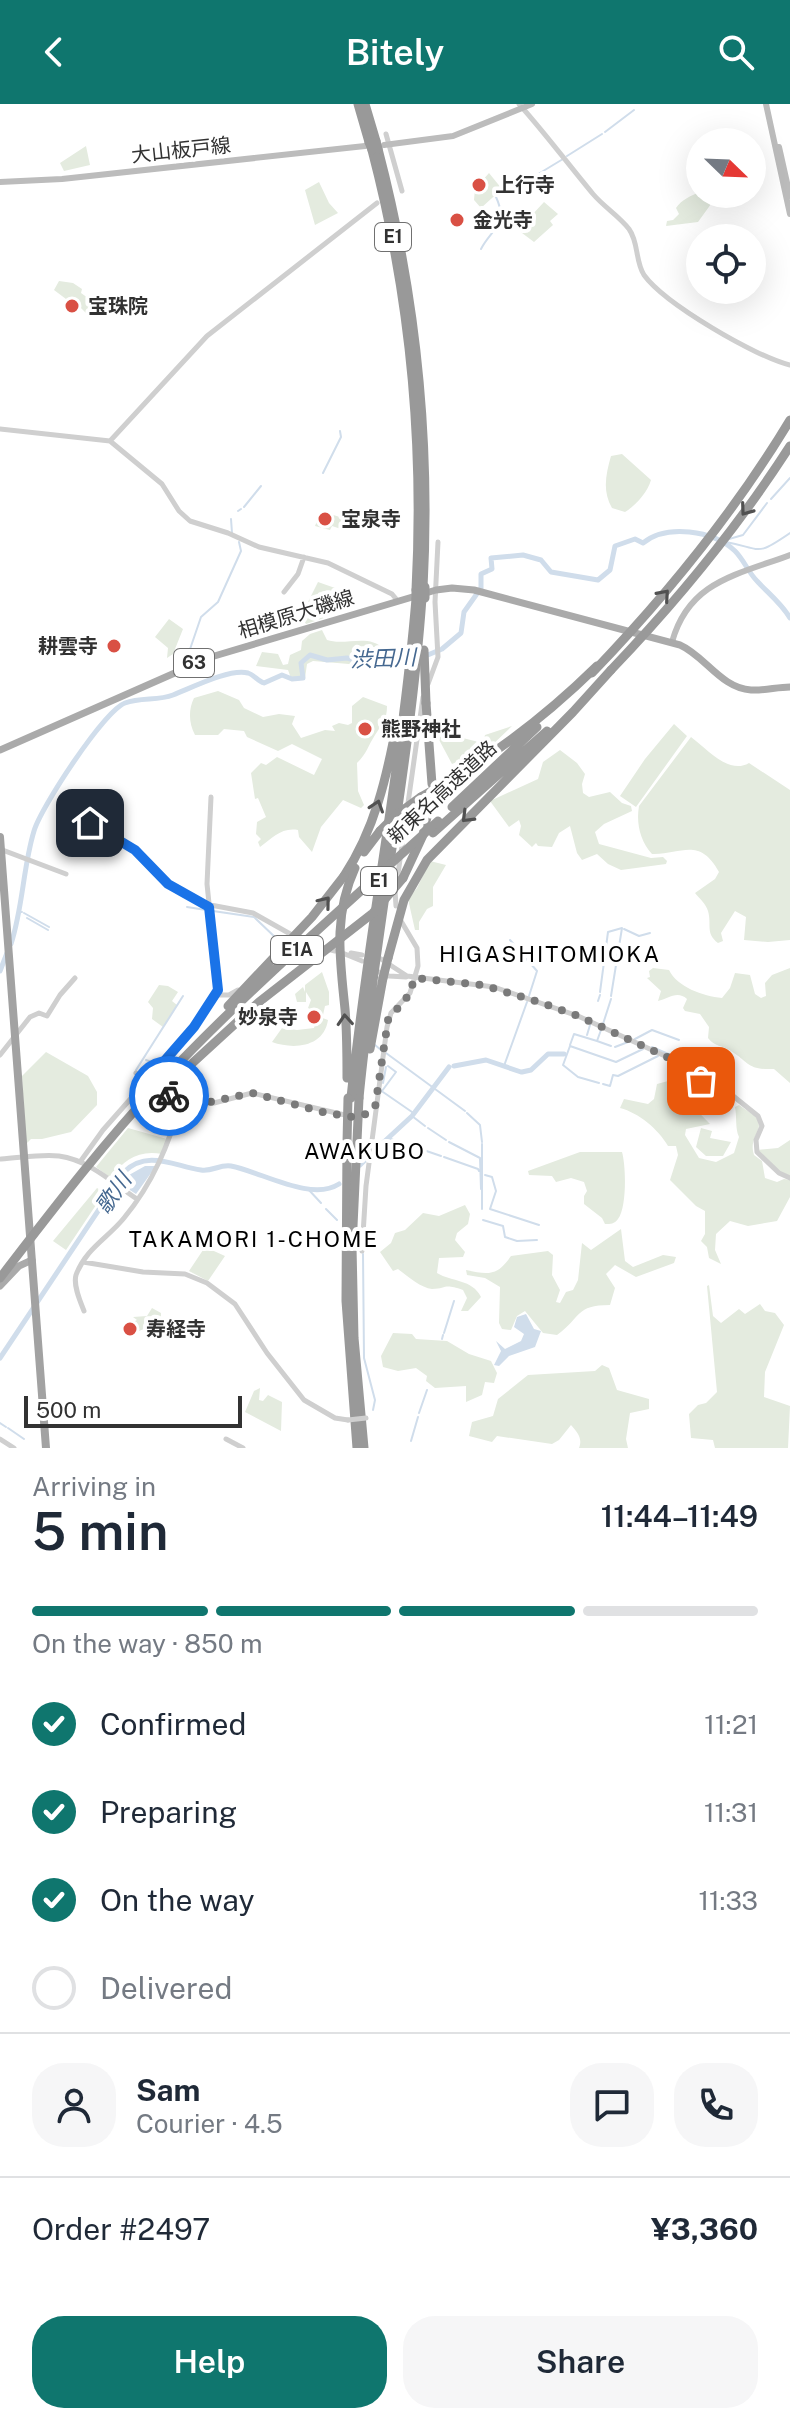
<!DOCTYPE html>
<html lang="en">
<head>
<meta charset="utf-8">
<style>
	:root { --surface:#fff; --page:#f6f6f7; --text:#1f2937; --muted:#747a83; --line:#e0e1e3; --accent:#0f766e }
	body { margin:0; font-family:"Public Sans","Noto Sans JP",sans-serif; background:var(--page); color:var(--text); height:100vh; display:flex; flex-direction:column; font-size:30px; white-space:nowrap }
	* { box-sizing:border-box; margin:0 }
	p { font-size:26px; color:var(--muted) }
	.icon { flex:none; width:44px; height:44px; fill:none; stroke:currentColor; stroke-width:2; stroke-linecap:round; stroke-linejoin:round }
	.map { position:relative; height:1344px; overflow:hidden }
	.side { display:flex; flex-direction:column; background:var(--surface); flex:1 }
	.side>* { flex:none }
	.needle { width:52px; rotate:113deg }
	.tools { position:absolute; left:686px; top:24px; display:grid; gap:16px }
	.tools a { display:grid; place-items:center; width:80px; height:80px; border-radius:50%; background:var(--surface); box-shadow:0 8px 32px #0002; font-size:40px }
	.scale { position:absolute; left:24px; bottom:20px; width:218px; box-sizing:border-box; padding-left:8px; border:4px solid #323232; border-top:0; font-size:22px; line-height:28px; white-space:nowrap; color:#323232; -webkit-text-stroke:6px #fff; paint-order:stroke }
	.pin { position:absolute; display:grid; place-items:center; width:68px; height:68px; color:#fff; margin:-34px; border-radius:16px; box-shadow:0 4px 12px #0006 }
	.courier { position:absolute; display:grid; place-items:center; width:80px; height:80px; margin:-40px; border:6px solid #1a73e8; border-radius:50%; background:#fff; color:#222; box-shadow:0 2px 10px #0007 }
	.head em { font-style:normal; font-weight:600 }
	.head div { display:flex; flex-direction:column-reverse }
	.head { display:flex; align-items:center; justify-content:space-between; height:136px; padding:0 32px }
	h1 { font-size:52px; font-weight:600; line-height:60px }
	.bar { display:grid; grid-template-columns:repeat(4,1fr); gap:12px 8px; align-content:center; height:96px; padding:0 32px }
	.bar i { height:10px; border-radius:6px; background:var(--line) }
	.bar .current { background:var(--accent) }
	.bar p { grid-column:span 4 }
	.line { display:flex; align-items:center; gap:20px; padding:0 32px; border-top:2px solid var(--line) }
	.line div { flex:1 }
	.round { display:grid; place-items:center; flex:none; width:84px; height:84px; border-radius:32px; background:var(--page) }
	ol { padding:0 32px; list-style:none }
	li { display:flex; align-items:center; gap:24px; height:88px }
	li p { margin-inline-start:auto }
	li .icon { padding:8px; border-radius:50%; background:var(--accent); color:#fff; stroke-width:4 }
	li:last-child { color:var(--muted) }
	li i { width:44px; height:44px; border:4px solid var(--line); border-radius:50% }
	.cta { display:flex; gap:16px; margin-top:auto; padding:16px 32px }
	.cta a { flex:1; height:92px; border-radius:32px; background:var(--accent); color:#fff; font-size:32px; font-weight:600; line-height:92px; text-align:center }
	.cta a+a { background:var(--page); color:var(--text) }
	header { display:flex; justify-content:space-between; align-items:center; height:104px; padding:0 32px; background:var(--accent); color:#fff; font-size:36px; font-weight:600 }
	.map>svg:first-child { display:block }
	.green { fill:#e4ebdf }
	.water { fill:#d0ddeb }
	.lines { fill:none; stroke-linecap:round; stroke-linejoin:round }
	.stream { stroke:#d0ddeb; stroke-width:2 }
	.river { stroke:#d0ddeb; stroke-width:5 }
	.tertiary { stroke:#cfcfcf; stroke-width:5 }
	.secondary { stroke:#bcbcbc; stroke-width:6 }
	.primary { stroke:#aaa; stroke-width:7 }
	.trunk { stroke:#a2a2a2; stroke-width:8 }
	.motorway { stroke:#999; stroke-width:9 }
	.tertiary-bridge { stroke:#cfcfcf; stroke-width:5 }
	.motorway-bridge { stroke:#999; stroke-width:9 }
	.oneway { stroke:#515151 }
	.done { stroke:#7a7a7a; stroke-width:8; stroke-dasharray:0 14.4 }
	.route { stroke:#1a73e8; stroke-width:10 }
	.poi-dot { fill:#d95044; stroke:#fff; stroke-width:3 }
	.labels { text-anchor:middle; stroke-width:8; stroke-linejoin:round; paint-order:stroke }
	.shield { fill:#fff; stroke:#707070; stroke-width:2 }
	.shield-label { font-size:18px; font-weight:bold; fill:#323232 }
	.street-label { font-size:20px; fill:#323232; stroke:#fff }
	.poi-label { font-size:20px; font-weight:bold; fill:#323232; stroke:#fff; text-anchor:start }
	.water-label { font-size:22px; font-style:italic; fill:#456890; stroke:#fff }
	.neighbourhood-label { font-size:22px; letter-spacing:2px; fill:#000; stroke:#fff }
</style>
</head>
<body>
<header><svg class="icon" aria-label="back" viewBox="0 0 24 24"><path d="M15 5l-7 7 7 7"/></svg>Bitely<svg class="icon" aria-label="search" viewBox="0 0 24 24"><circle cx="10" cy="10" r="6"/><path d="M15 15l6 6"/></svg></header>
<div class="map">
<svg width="790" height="1344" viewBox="0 0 790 1344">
	<rect width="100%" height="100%" fill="#fff"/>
	<!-- green -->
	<path class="green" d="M86,42L90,61L64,67L60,59Z
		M489,69L502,85L481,104L474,96L475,85Z
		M319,78L329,99L338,109L315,121L305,86Z
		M700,88V90H713L711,100L698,118L666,122L667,117L673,116L679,110L676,104C681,96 692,91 700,88Z
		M544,98L558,110L550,117L553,121L534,138L518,126Z
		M59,177L73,179L82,185L81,189L95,199L86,209L76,199L74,201L54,186Z
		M622,350L651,376C648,388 635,402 625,408L612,404C602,387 606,370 611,352Z
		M321,407L349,416L344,426L332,422L330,426L315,422Z
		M318,478L335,484L324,514L306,520L301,512Z
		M169,515L183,525L173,550L167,554L168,544L155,533Z
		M322,526L327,536C345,542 369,529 384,545L383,553L361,561L313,557L307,560L305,574L292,577L288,566L256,562L262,548L278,550L283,561L288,560L290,551L301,546L302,537L310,530Z
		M218,587L239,596L244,604L263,613L279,610L295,612L292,620L301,634L325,626L335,627L332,622L339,619L348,621L352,619V602L363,593L387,602C387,616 382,620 375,631C368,642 367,649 357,659L358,687L364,701L361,704L343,696L321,723L312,748L299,733L298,726C282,723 272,734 260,743L258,738L261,735L256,730L257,718L266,713L258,694L255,695L251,669L261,659L266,661L277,653L314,671L322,655L292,640L278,647L247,633L244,627L224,625L218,631H195C189,620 188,606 194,594Z
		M674,620L687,632L636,703L620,692L645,655Z
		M512,622L488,645L452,660L437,632C450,629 469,636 483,639L485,631Z
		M691,633C707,645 729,671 749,659L790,686V836L768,838L744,836L746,813L735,807L721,829L723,837L718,839C705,829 712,821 708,807C706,800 699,794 695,789L715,775L719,768C699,732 681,751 652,750C640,737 636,719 639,702Z
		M560,646L577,659L585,670L582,680L583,689L589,693L610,688L622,699L631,702L632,707L604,720L595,728L599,740L651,754L663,753L667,757L666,760L621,766L608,760L597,750L582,756L577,749L570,722L559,729L552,743L538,742L536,739L532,743L519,731L521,722L519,716L509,723L490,697L538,675L543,658Z
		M430,757L446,761L433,783V802L427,805L419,818V826H415L408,795L417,784Z
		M653,864L669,866C677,883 703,892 722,894L730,884L735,869L750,871L755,890L761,894L766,892L765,879L772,871L790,864V979L774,965C747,966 750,959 731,947C722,941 715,943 708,934L709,923L700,910L685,907L683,904L687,895C677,886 668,895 658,897L661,887L647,874L650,873L649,867Z
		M322,868L329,888V901L325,902L323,911L308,904L311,896L306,888V898H297L295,890L303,883L305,888V881Z
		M159,881L168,882L178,888L172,897L177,901L163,923L152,915L153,904L148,898Z
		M317,912L328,916C324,943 294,946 272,938L282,924L297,926L314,924Z
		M46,948L88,972L97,988V1001L71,1028L42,1035H31L26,1040L22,972Z
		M668,977L710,1020L686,1025L685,1031L699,1054L716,1058L734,1049L739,1033C735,1025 737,1013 735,1003L739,1001L758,1014L759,1022C756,1034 750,1038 754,1051L762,1057L765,1074L777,1078L784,1075L790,1076V1093L777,1117L748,1122L730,1117L716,1130L715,1146L721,1160L709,1154L707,1143L701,1137L705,1130V1107L696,1102L670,1076L678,1051L676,1042H668C658,1025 639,1009 620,1004L624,995L648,1000L654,995L657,980Z
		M128,1024L167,1035L162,1050C139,1046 124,1055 111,1074L96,1063Z
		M701,1024L712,1027L710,1034L731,1038L723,1052H706L696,1043Z
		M790,1036V1072L779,1067L757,1046L778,1044Z
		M580,1048H622C626,1062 627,1103 618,1115C614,1120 611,1120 605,1120L602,1114L584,1100V1092L587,1087L584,1078L571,1074L556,1078L552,1072L529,1071L528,1067Z
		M108,1079L110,1080L66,1146L53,1137L97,1084L102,1087Z
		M465,1101L470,1110L468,1120L457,1129L455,1136L465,1148L463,1153L439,1154L437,1169C452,1178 472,1175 481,1193L468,1207H461L467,1194L463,1186C443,1179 447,1185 432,1185C421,1184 407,1172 398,1165L393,1167L380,1148L391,1139L395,1129L405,1126L423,1109L439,1112Z
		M621,1125L625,1157L633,1163L663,1151L676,1153L674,1159L636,1173L615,1161L606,1170L615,1184L610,1201C575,1201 582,1213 557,1231L543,1229L525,1207L517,1212L511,1226L502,1225L499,1219L500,1183L485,1174L467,1171L466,1166C489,1171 497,1172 511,1152L548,1147L553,1151L552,1171L560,1186L556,1198L560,1199L566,1188L573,1186L578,1176L582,1139L591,1146Z
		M205,1143L225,1152L208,1177L189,1167Z
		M709,1181L713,1212L721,1219L739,1205L745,1210L760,1200L765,1207L775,1209L784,1221L765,1268L764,1293L790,1302L788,1344H715L713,1336L691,1334L689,1310L698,1301L706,1299L717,1288L707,1182Z
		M152,1204L161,1209V1214L157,1213L159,1215L155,1220L130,1231L127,1226L133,1224L131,1219L137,1216L133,1213L147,1212Z
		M393,1229L412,1230L416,1235L447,1237L469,1250L491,1257L497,1269L494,1279L485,1278L482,1291L466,1298V1282L435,1284L426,1277L427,1272L416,1264L398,1267L383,1263L381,1252Z
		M602,1261L609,1264L617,1286L649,1295V1305L630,1309L626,1335L628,1344H579C583,1334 577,1328 571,1321L559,1336L552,1340L497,1332L492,1338L469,1332L472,1318L493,1312L498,1295L528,1271L595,1267Z
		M260,1284L259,1296L263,1297L268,1291L282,1298L281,1327L245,1308L254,1287Z"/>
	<!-- water -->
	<path class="water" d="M145,1062H156L136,1090L122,1081L129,1071Z
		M526,1210L534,1225L541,1227L535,1243L509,1252L499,1262L494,1261L501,1247L496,1237L505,1245L521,1237L524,1230L514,1223L517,1213Z"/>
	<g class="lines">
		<!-- stream -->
		<path class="stream" d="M605,28L634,6
			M567,52L602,30
			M481,145C492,124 509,121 496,93L517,77L530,75L563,55
			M323,369L341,333L340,327
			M771,395L790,374
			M244,403L261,382
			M238,407L241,405
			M231,415L232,429
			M729,435L743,431L767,399
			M726,438C763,445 755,453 790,429
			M187,554L201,513L218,498L241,447L239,438
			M187,803L206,806
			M213,807L254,813L278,836
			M20,808H22
			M24,809L49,823
			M27,814L48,826
			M624,825L639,832L650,829
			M510,836L537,867L529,892
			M600,888L608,828L622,824L611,892
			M598,897L600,891
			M603,920L611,895
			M587,931L590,921
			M635,935L652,926L679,936
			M597,937L611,942
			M375,941L381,946
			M570,941L574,930L597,937L601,926
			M615,943L628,938
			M652,943L673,952
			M386,949L465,1007
			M676,954L695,968
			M146,956L157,960
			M504,962L527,898
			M136,966L183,892
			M383,979L386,963
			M599,979L578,973L563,961L570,942L616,958L643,945
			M603,980L610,982L613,971L618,972L658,952
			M382,987L396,968L388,962
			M383,988L412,1008
			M467,1009L480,1021L482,1038
			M412,1012L425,1022
			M428,1024L446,1036
			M388,1034L407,1041
			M449,1038L480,1054L481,1085
			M409,1041L441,1052
			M444,1053L478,1065L479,1067
			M485,1071L492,1073L496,1087L490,1105L539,1121
			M308,1085L321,1099
			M326,1105L337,1116
			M482,1105V1040
			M483,1116L503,1122L505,1133L517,1137L537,1136
			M363,1150L364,1254L375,1296L373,1306
			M444,1229L454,1197
			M442,1235L443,1231
			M419,1309L427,1286
			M0,1319L6,1323
			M8,1324L24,1335
			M411,1337L418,1313"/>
		<!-- river -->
		<path class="river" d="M423,553L442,545L461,529L464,508L481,484V470L492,465L491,454L523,451L541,456L551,468L598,476L610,466L615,442L635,435L643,439C666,420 713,426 735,447C744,456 748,468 757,477C768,489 782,500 790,514
			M11,840C23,803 23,763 34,727C41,703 104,607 125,599C141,593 158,597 173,591C191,584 230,564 248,569C254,571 258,577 264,579L282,571L292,575L303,574L301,559L310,551L327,556L347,554L358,557L378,550L409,553
			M0,867L7,849
			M454,962L486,956L521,968
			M522,968L531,966L548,950H564
			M373,1048L412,1012L449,963
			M360,1061L367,1054
			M0,1254L124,1068C147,1045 174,1062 201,1066C212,1068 220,1060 231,1062C262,1068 311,1098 339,1080"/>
		<!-- tertiary -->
		<path class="tertiary" d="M519,0C545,29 568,60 593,90C604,103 619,112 629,125C639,139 635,157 644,171C665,200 756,253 790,261
			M386,30L402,87
			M0,325L110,337L162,380L179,407L190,417L228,429L259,443L328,459L392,490L397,496
			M110,337L207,232L377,99
			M284,488L298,470L304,453
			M428,580L438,553L435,498L438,438
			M83,717L128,741L165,777L200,799L253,809L308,840L335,847
			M0,745L66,770
			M397,777L423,593
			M395,787L396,802
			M340,848L362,857
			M351,849L362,851
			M381,855L407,872L494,883L578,912L678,958L704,979L727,987L758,1012L762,1022L756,1036L757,1048L779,1069L790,1074
			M379,868L389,872L406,873
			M216,891H229L238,886
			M0,951L30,913L39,909L47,912L60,891L75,874
			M136,969L167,991L189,999H214L252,989L349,1012
			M1,1055C20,1054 40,1050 59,1052C89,1056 113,1079 137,1095
			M80,1058L103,1026L194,923L218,886L207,780L211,693
			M362,1147L366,1082L387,923L391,909L410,889L418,862L417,844L401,817
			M83,1158L143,1168L185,1170L207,1179L235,1200L267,1249L304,1296L335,1314L348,1316
			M84,1207C80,1197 73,1181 76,1171C86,1144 108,1134 124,1114C153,1079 169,1040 181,997
			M0,1335L14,1344
			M226,1335L243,1344"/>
		<!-- secondary -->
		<path class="secondary" d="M766,0L790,110
			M384,41L453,32L532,0
			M779,43L790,92
			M0,78L62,75L365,42
			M672,538C689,477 737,471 790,451"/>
		<!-- primary -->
		<path class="primary" d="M0,646L211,553L436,486L452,484L474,486L680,541C705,552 721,584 751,586C764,587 777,583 790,583
			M0,1182L19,1162L32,1156"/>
		<!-- trunk -->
		<path class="trunk" d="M0,733L46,1344"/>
		<!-- motorway -->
		<path class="motorway" d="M358,0L369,38
			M365,0L376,37
			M378,45C416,190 431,335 423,484
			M372,46C410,191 424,337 416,486
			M426,599L432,680
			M421,693C486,658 544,614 597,562
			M452,703L537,623
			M433,729L547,627
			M364,748L380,727
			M344,772C375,725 387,672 397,618
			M403,774L423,731L431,695
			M388,854L404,796L427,756L573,608L611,566
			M370,945L383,874
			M347,974C347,951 347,928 345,905C340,855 333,812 355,764
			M351,994C368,827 402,662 416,495
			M359,994C375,827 410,662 422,494
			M347,1039L346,1197L357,1344
			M352,1143L354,1234L364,1344"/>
		<!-- tertiary-bridge -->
		<path class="tertiary-bridge" d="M348,1316L366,1314"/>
		<!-- motorway-bridge -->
		<path class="motorway-bridge" d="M376,37L378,45
			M369,38L372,46
			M425,483V494
			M416,495V486
			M424,546L426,599
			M611,566C677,497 738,423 790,342
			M592,569C667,491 734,409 790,316
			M380,727L395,712L421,693
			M383,874L388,854
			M228,902L312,813L344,772
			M151,997L259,898L373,809L403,774
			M347,1039L348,994
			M352,1143L359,994
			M0,1174C51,1108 101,1042 158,981C246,887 344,803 438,717"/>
	</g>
	<!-- one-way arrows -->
	<defs><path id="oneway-chevron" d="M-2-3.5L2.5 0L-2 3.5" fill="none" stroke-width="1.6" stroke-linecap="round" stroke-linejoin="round" transform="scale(2)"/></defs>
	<g class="oneway">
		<use href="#oneway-chevron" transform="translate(746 406) rotate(126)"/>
		<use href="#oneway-chevron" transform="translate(664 491) rotate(-49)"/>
		<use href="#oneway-chevron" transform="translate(377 702) rotate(-72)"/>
		<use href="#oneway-chevron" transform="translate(467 713) rotate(135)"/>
		<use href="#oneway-chevron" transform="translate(325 798) rotate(-51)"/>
		<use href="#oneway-chevron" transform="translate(345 916) rotate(-94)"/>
	</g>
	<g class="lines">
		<!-- done -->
		<path class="done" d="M169,992L201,1000L252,989L326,1009L353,1013L364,1011L375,1004L388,916L408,892L415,874L483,881L545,900L578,912L676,957L701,977"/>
		<!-- route -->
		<path class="route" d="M90,719L135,746L168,780L209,803L218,886L194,923L147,977L169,992"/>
	</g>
	<!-- markers -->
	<g class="poi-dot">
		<circle cx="479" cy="81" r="8"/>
		<circle cx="457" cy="116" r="8"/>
		<circle cx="72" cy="202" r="8"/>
		<circle cx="325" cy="415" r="8"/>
		<circle cx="114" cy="542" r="8"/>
		<circle cx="365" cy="625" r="8"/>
		<circle cx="314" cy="913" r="8"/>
		<circle cx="130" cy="1225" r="8"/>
	</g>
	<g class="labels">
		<!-- shield labels -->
		<g class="shield">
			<rect x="375" y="119" width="36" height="28" rx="6"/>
			<rect x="174" y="545" width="40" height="28" rx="6"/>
			<rect x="361" y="763" width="36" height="28" rx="6"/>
			<rect x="271" y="832" width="52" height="28" rx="6"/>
		</g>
		<g class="shield-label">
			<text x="393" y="139">E1</text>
			<text x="194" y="565">63</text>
			<text x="379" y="783">E1</text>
			<text x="297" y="852">E1A</text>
		</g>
		<!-- street labels -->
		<g class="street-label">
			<text transform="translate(181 46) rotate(-6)" y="7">大山板戸線</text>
			<text transform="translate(296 510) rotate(-17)" y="7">相模原大磯線</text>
			<text transform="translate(442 688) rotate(-43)" y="7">新東名高速道路</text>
		</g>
		<!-- poi labels -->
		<g class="poi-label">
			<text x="495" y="88">上行寺</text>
			<text x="473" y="123">金光寺</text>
			<text x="88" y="209">宝珠院</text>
			<text x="341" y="422">宝泉寺</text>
			<text x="98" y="549" text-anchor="end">耕雲寺</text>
			<text x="381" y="632">熊野神社</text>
			<text x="298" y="920" text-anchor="end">妙泉寺</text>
			<text x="146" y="1232">寿経寺</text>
		</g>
		<!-- water labels -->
		<g class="water-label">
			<text transform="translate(383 554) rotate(-2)" y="8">渋田川</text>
			<text transform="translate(113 1089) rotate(-55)" y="8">歌川</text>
		</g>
		<!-- neighbourhood labels -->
		<g class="neighbourhood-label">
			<text x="550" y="858">HIGASHITOMIOKA</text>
			<text x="365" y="1055">AWAKUBO</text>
			<text x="254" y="1143">TAKAMORI 1-CHOME</text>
		</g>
	</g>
</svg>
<div class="tools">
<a><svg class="needle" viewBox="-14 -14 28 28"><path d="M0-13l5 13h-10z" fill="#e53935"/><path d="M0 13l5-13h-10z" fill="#747a83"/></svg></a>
<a><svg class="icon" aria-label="locate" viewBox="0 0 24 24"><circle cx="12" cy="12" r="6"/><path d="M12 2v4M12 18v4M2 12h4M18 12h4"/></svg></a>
</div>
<div class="scale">500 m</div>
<div class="pin" style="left:701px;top:977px;background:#ea580c"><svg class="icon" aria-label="bag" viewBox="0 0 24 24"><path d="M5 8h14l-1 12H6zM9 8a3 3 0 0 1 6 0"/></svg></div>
<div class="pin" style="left:90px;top:719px;background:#1f2937"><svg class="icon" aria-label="home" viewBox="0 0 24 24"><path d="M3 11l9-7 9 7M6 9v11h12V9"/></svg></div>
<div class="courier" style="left:169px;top:992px"><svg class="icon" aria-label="bike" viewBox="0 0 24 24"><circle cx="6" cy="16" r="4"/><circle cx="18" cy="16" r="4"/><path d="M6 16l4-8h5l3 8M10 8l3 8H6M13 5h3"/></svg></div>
</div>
<section class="side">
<div class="head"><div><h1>5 min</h1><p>Arriving in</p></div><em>11:44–11:49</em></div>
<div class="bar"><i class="current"></i><i class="current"></i><i class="current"></i><i></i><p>On the way · 850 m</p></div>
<ol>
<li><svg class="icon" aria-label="check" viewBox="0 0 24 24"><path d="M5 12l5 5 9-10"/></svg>Confirmed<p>11:21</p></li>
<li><svg class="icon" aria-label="check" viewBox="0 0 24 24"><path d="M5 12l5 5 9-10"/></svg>Preparing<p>11:31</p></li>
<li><svg class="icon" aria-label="check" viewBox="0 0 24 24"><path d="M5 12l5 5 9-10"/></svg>On the way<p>11:33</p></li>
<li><i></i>Delivered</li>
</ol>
<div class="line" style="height:144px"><a class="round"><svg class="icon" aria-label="person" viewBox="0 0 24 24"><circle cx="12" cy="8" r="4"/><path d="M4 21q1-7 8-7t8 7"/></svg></a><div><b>Sam</b><p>Courier · 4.5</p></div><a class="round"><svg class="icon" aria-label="chat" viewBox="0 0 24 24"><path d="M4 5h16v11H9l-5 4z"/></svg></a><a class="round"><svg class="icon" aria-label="phone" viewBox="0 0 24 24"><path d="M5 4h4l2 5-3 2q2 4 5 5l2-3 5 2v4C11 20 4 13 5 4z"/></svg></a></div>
<div class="line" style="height:104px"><div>Order #2497</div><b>¥3,360</b></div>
<div class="cta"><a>Help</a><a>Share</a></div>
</section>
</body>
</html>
